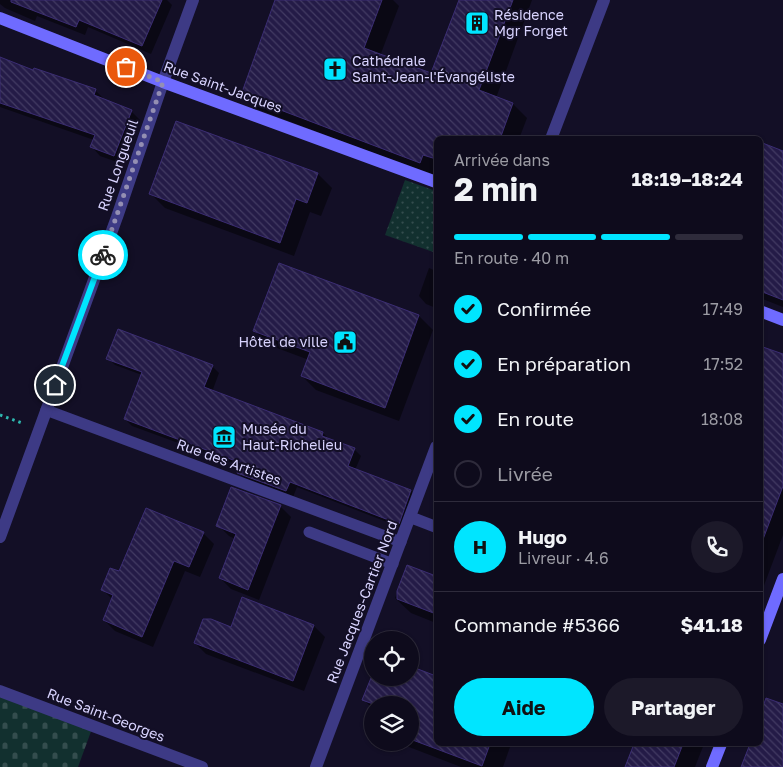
<!DOCTYPE html>
<html lang="fr">
<head>
<meta charset="utf-8">
<style>
	:root { --surface:#0e0b1c; --page:#1c1929; --text:#f1f3f6; --muted:#9b9ba3; --line:#2e2b3b; --accent:#00e5ff }
	body { margin:0; font-family:"Golos Text",sans-serif; background:var(--page); color:var(--text); height:100vh; display:flex; flex-direction:column; font-size:19px; white-space:nowrap }
	* { box-sizing:border-box; margin:0 }
	p { font-size:16px; color:var(--muted) }
	.icon { flex:none; width:28px; height:28px; fill:none; stroke:currentColor; stroke-width:2; stroke-linecap:round; stroke-linejoin:round }
	.map { position:relative; flex:1; overflow:hidden }
	.side { position:absolute; left:434px; top:136px; width:329px; height:610px; display:flex; flex-direction:column; background:var(--surface); border-radius:8px; box-shadow:0 1px 4px #0004,0 0 0 1px var(--line) }
	.side>* { flex:none }
	.controls { position:absolute; left:364px; top:631px; display:grid; gap:10px }
	.controls a { display:grid; place-items:center; width:55px; height:55px; border-radius:50%; background:var(--surface); box-shadow:0 1px 4px #0004,0 0 0 1px var(--line); font-size:25px }
	.pin { position:absolute; display:grid; place-items:center; width:42px; height:42px; color:#fff; margin:-21px; border:2px solid #fff; border-radius:50%; box-shadow:0 1px 5px #0007 }
	.courier { position:absolute; display:grid; place-items:center; width:50px; height:50px; margin:-25px; border:4px solid #00e5ff; border-radius:50%; background:#fff; color:#222; box-shadow:0 1px 6px #0007 }
	.overview em { font-style:normal; font-weight:700 }
	.overview div { display:flex; flex-direction:column-reverse }
	.overview { display:flex; align-items:center; justify-content:space-between; height:85px; padding:0 20px }
	h1 { font-size:32px; font-weight:700; line-height:38px }
	.bar { display:grid; grid-template-columns:repeat(4,1fr); gap:8px 5px; align-content:center; height:60px; padding:0 20px }
	.bar i { height:6px; border-radius:4px; background:var(--line) }
	.bar .current { background:var(--accent) }
	.bar p { grid-column:span 4 }
	.line { display:flex; align-items:center; gap:12px; padding:0 20px; border-top:1px solid var(--line) }
	.line div { flex:1 }
	.round { display:grid; place-items:center; flex:none; width:52px; height:52px; border-radius:26px; background:var(--page) }
	ol { padding:0 20px; list-style:none }
	li { display:flex; align-items:center; gap:15px; height:55px }
	li p { margin-inline-start:auto }
	li .icon { padding:5px; border-radius:50%; background:var(--accent); color:#111; stroke-width:4 }
	li:last-child { color:var(--muted) }
	li i { width:28px; height:28px; border:2px solid var(--line); border-radius:50% }
	.cta { display:flex; gap:10px; margin-top:auto; padding:10px 20px }
	.cta a { flex:1; height:58px; border-radius:30px; background:var(--accent); color:#111; font-size:20px; font-weight:700; line-height:58px; text-align:center }
	.cta a+a { background:var(--page); color:var(--text) }
	.map>svg:first-child { display:block }
	.grass { fill:url(#grass-dots) }
	.cemetery { fill:url(#cemetery-stones) }
	.shadow { fill:#0007 }
	.building { fill:url(#building-back-hatch); stroke:#3b2d73 }
	.lines { fill:none; stroke-linecap:round; stroke-linejoin:round }
	.path { stroke:#2fb8b0; stroke-width:3; stroke-dasharray:2.5 4; stroke-linecap:butt }
	.lane { stroke:#3d3a85; stroke-width:11 }
	.street { stroke:#3d3a85; stroke-width:12 }
	.secondary { stroke:#6f6bff; stroke-width:12 }
	.done { stroke:#948fb3; stroke-width:5; stroke-dasharray:0 9 }
	.route { stroke:#00e5ff; stroke-width:6 }
	.labels { text-anchor:middle; stroke-width:4; stroke-linejoin:round; paint-order:stroke }
	.poi-label { font-size:14px; fill:#d9d4ff; stroke:#130f26; text-anchor:start }
	.street-label { font-size:14px; fill:#d9d4ff; stroke:#130f26 }
</style>
</head>
<body>
<div class="map">
<svg width="783" height="767" viewBox="0 0 783 767">
	<defs>
		<pattern id="grass-dots" width="8" height="8" patternUnits="userSpaceOnUse" patternTransform="scale(1.25)"><rect width="8" height="8" fill="#12302f"/><path d="M2 2h.1M6 6h.1" fill="none" stroke="#344d4e" stroke-width="1.8" stroke-linecap="round"/></pattern>
		<pattern id="cemetery-stones" width="16" height="16" patternUnits="userSpaceOnUse" patternTransform="scale(1.25)"><rect width="16" height="16" fill="#12302f"/><path d="M2 7V4a2 2 0 0 1 4 0v3zM10 15v-3a2 2 0 0 1 4 0v3z" fill="#344d4e"/></pattern>
		<pattern id="building-back-hatch" width="6" height="6" patternUnits="userSpaceOnUse" patternTransform="scale(1.25)"><rect width="6" height="6" fill="#241b47"/><path d="M-1 5l2 2M0 0l6 6M5-1l2 2" fill="none" stroke="#433b63"/></pattern>
	</defs>
	<rect width="100%" height="100%" fill="#130f26"/>
	<!-- grass -->
	<path class="grass" d="M405,180L436,191V253L385,235Z"/>
	<!-- cemetery -->
	<path class="cemetery" d="M0,691L93,726L78,767H0Z"/>
	<!-- shadow -->
	<path class="shadow" d="M0,0H167L172,5L151,54L88,27L85,35L37,16L35,21L5,8L0,4Z
		M276,0H393L399,6L380,56L432,74L460,0H532L496,98L513,104L527,118L519,139H436V169L434,176L257,109L242,95Z
		M0,58L34,72L95,90L104,99L103,100L131,111L140,120L123,164L100,156L92,147L94,140L0,107Z
		M760,143L783,152V307L760,298Z
		M318,174L332,188L321,216L310,212L294,256L165,208L151,194Z
		M429,268L436,271V308L426,304L419,296Z
		M419,316L433,330L399,421L316,390L302,376L309,360L269,345L255,331Z
		M760,347L783,356V535L760,596Z
		M108,358L212,366L219,373L212,392L323,433L329,439L354,449L361,456L355,470L411,491L417,498L405,529L297,487L293,497L245,479L238,473L241,466L132,426L125,419L142,375L115,365Z
		M280,506L291,517L259,600L231,589L220,578L235,539L229,536L218,525Z
		M203,533L214,544L200,577L185,571L153,647L115,631L104,620L113,600L103,590L120,573Z
		M408,566L436,577V623L411,613L395,598Z
		M314,626L325,637L304,691L206,654L195,643L231,628Z
		M410,667L436,677V744H511L503,767H461L396,742H410V705H372V728L366,721L371,707L364,700L372,676V678H410Z
		M635,744H704L695,767H626Z"/>
	<!-- building -->
	<path class="building" d="M11,0H162L142,46L79,20L76,27L11,2Z
		M275,0H382L364,48L431,73L459,0H513L479,90L513,103L500,139H436V159L423,155L420,163L241,95Z
		M0,57L33,70L34,68L96,89L94,95L132,110L114,156L90,147L95,135L0,103Z
		M176,121L318,173L307,203L296,199L280,243L149,194Z
		M760,142L783,151V300L760,291Z
		M279,263L419,315L385,408L301,376L310,352L253,331Z
		M118,329L213,365L204,387L323,432L322,436L355,448L348,466L411,490L399,524L290,482L286,491L237,473L241,463L124,419L142,372L106,359Z
		M760,346L783,354V486L762,542L760,541Z
		M231,487L281,505L248,590L219,578L236,534L216,526Z
		M146,508L204,532L189,567L174,561L142,637L103,620L113,595L101,590L110,568L119,571Z
		M407,565L436,576V614L397,599V591Z
		M242,597L314,625L293,681L194,643L203,619H211L231,627Z
		M410,666L436,676V744H490L482,766L410,739V705H376L362,700L371,678H410Z
		M766,698L783,704V767H741L750,744H760V715Z
		M634,744H683L674,767H625Z"/>
	<g class="lines">
		<!-- path -->
		<path class="path" d="M0,415L22,423"/>
		<!-- lane -->
		<path class="lane" d="M46,410L401,542
			M309,532L393,564"/>
		<!-- street -->
		<path class="street" d="M551,139L604,0
			M410,517L436,527
			M0,537L117,217L163,82L193,0
			M0,691L202,767
			M316,767L436,447"/>
		<!-- secondary -->
		<path class="secondary" d="M0,18L163,82L436,182
			M760,311L783,320
			M760,640L783,579
			M712,767L721,744"/>
	</g>
	<g class="lines">
		<!-- done -->
		<path class="done" d="M103,255L163,82L126,67"/>
		<!-- route -->
		<path class="route" d="M55,385L103,255"/>
	</g>
	<!-- icons -->
	<defs>
		<g id="building-square" transform="scale(1.25)"><rect x="-9" y="-9" width="18" height="18" rx="4" fill="#00e5ff" stroke="#130f26"/><path d="M-4-6H4V6H1V3H-1V6H-4ZM-2.5-4.3h1.7v1.8h-1.7ZM.8-4.3h1.7v1.8H.8ZM-2.5-1h1.7V.8h-1.7ZM.8-1h1.7V.8H.8Z" fill="#111"/></g>
		<g id="church-square" transform="scale(1.25)"><rect x="-9" y="-9" width="18" height="18" rx="4" fill="#00e5ff" stroke="#130f26"/><path d="M-1.2-6h2.4v3.5h3.3v2.4h-3.3V6h-2.4V-.1h-3.3v-2.4h3.3Z" fill="#111"/></g>
		<g id="civic-square" transform="scale(1.25)"><rect x="-9" y="-9" width="18" height="18" rx="4" fill="#00e5ff" stroke="#130f26"/><path d="M-.6-6.5H3V-4.5H.6V-3L4-1V1h2V6H-6V1h2V-1L-.6-3ZM-1.2 2.5V6h2.4V2.5Z" fill="#111"/></g>
		<g id="museum-square" transform="scale(1.25)"><rect x="-9" y="-9" width="18" height="18" rx="4" fill="#00e5ff" stroke="#130f26"/><path d="M0-6L6-3V-2H-6V-3ZM-5-1h2V3h-2ZM-1-1h2V3h-2ZM3-1h2V3H3ZM-6 4H6V6H-6Z" fill="#111"/></g>
	</defs>
	<g fill-rule="evenodd">
		<use href="#building-square" x="477" y="23"/>
		<use href="#church-square" x="335" y="69"/>
		<use href="#civic-square" x="345" y="342"/>
		<use href="#museum-square" x="224" y="437"/>
	</g>
	<g class="labels">
		<!-- poi labels -->
		<g class="poi-label">
			<text x="494" y="20">Résidence<tspan x="494" dy="16">Mgr Forget</tspan></text>
			<text x="352" y="66">Cathédrale<tspan x="352" dy="16">Saint-Jean-l'Évangéliste</tspan></text>
			<text x="328" y="347" text-anchor="end">Hôtel de ville</text>
			<text x="242" y="434">Musée du<tspan x="242" dy="16">Haut-Richelieu</tspan></text>
		</g>
		<!-- street labels -->
		<g class="street-label">
			<text transform="translate(223 87) rotate(20)" y="5">Rue Saint-Jacques</text>
			<text transform="translate(118 165) rotate(-71)" y="5">Rue Longueuil</text>
			<text transform="translate(229 462) rotate(20)" y="5">Rue des Artistes</text>
			<text transform="translate(362 602) rotate(-69)" y="5">Rue Jacques-Cartier Nord</text>
			<text transform="translate(106 715) rotate(21)" y="5">Rue Saint-Georges</text>
		</g>
	</g>
</svg>
<div class="controls">
<a><svg class="icon" aria-label="locate" viewBox="0 0 24 24"><circle cx="12" cy="12" r="6"/><path d="M12 2v4M12 18v4M2 12h4M18 12h4"/></svg></a>
<a><svg class="icon" aria-label="layers" viewBox="0 0 24 24"><path d="M12 4l9 5-9 5-9-5zM3 14l9 5 9-5"/></svg></a>
</div>
<div class="pin" style="left:126px;top:67px;background:#ea580c"><svg class="icon" aria-label="bag" viewBox="0 0 24 24"><path d="M5 8h14l-1 12H6zM9 8a3 3 0 0 1 6 0"/></svg></div>
<div class="pin" style="left:55px;top:385px;background:#1f2937"><svg class="icon" aria-label="home" viewBox="0 0 24 24"><path d="M3 11l9-7 9 7M6 9v11h12V9"/></svg></div>
<div class="courier" style="left:103px;top:255px"><svg class="icon" aria-label="bike" viewBox="0 0 24 24"><circle cx="6" cy="16" r="4"/><circle cx="18" cy="16" r="4"/><path d="M6 16l4-8h5l3 8M10 8l3 8H6M13 5h3"/></svg></div>
<section class="side">
<div class="overview"><div><h1>2 min</h1><p>Arrivée dans</p></div><em>18:19–18:24</em></div>
<div class="bar"><i class="current"></i><i class="current"></i><i class="current"></i><i></i><p>En route · 40 m</p></div>
<ol>
<li><svg class="icon" aria-label="check" viewBox="0 0 24 24"><path d="M5 12l5 5 9-10"/></svg>Confirmée<p>17:49</p></li>
<li><svg class="icon" aria-label="check" viewBox="0 0 24 24"><path d="M5 12l5 5 9-10"/></svg>En préparation<p>17:52</p></li>
<li><svg class="icon" aria-label="check" viewBox="0 0 24 24"><path d="M5 12l5 5 9-10"/></svg>En route<p>18:08</p></li>
<li><i></i>Livrée</li>
</ol>
<div class="line" style="height:90px"><b class="round" style="background:var(--accent);color:#111">H</b><div><b>Hugo</b><p>Livreur · 4.6</p></div><a class="round"><svg class="icon" aria-label="phone" viewBox="0 0 24 24"><path d="M5 4h4l2 5-3 2q2 4 5 5l2-3 5 2v4C11 20 4 13 5 4z"/></svg></a></div>
<div class="line" style="height:65px"><div>Commande #5366</div><b>$41.18</b></div>
<div class="cta"><a>Aide</a><a>Partager</a></div>
</section>
</div>
</body>
</html>
